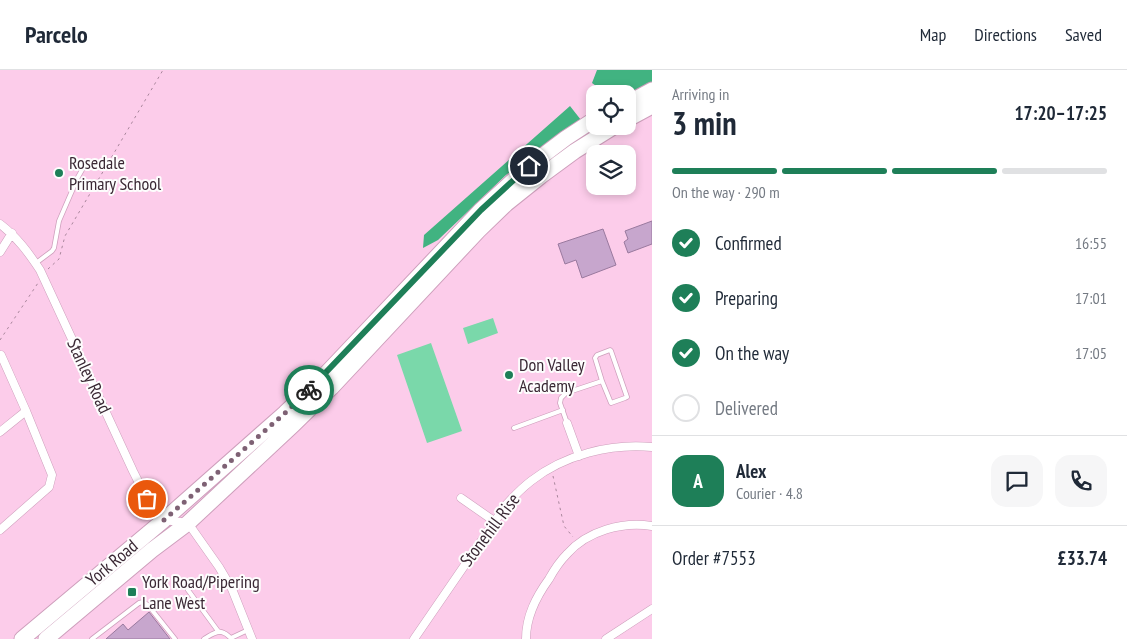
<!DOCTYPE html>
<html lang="en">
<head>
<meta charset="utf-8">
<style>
	:root { --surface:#fff; --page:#f6f6f7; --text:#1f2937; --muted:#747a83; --line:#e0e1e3; --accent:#1e7f58 }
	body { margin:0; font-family:"PT Sans Narrow",sans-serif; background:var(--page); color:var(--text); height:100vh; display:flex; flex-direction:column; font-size:19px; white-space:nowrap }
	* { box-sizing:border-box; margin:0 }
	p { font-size:16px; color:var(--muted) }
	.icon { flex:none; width:28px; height:28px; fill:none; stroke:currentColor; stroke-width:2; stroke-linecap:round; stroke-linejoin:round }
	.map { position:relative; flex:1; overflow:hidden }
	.details { display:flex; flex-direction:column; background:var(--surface); width:475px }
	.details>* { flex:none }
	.controls { position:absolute; left:586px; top:15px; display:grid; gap:10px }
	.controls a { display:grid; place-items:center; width:50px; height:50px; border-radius:10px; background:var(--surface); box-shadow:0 2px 8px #0003; font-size:25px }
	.pin { position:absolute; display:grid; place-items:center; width:42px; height:42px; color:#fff; margin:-21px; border:2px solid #fff; border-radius:50%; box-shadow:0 1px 5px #0007 }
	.courier { position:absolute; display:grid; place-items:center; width:50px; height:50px; margin:-25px; border:4px solid #1e7f58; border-radius:50%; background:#fff; color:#222; box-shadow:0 1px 6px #0007 }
	.overview em { font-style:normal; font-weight:600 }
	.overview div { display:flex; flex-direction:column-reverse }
	.overview { display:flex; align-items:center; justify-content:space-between; height:85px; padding:0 20px }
	h1 { font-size:32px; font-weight:600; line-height:38px }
	.bar { display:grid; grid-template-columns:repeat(4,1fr); gap:8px 5px; align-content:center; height:60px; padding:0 20px }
	.bar i { height:6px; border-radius:4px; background:var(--line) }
	.bar .on { background:var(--accent) }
	.bar p { grid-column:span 4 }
	.line { display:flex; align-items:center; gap:12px; padding:0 20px; border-top:1px solid var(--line) }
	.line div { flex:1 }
	.round { display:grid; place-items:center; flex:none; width:52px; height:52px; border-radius:15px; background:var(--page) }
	ol { padding:0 20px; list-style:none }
	li { display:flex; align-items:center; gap:15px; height:55px }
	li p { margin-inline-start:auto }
	li .icon { padding:5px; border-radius:50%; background:var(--accent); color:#fff; stroke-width:4 }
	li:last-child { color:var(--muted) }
	li i { width:28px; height:28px; border:2px solid var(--line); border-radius:50% }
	header { display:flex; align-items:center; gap:30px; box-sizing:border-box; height:70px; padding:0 25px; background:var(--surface); border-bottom:1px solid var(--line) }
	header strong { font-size:24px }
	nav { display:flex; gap:28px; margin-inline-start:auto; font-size:18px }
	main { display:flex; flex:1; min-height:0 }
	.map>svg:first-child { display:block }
	.green { fill:#7ad8aa }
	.forest { fill:#41b381 }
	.building { fill:#c7a6cd; stroke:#99799e }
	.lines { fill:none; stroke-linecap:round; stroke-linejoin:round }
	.lane-casing { stroke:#ce9fbc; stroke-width:5.5 }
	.street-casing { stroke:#ce9fbc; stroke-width:9 }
	.highway-casing { stroke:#ce9fbc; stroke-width:17 }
	.path { stroke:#a9869c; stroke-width:1; stroke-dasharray:2.5 4; stroke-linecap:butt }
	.lane { stroke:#fff; stroke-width:4 }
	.street { stroke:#fff; stroke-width:8 }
	.highway { stroke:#fff; stroke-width:15 }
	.done { stroke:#7e6174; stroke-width:5; stroke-dasharray:0 9 }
	.route { stroke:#1e7f58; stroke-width:6 }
	.poi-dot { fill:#1e7f58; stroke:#fdfdfd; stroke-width:2 }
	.labels { text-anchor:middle; stroke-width:4; stroke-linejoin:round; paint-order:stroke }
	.poi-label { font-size:18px; fill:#3a2834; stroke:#fdfdfd; text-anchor:start }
	.street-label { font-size:18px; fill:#3a2834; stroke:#fdfdfd }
</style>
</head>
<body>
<header>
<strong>Parcelo</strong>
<nav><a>Map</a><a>Directions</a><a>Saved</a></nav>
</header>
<main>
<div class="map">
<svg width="652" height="569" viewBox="0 0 652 569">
	<rect width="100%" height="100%" fill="#fcccea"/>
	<!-- green -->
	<path class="green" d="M493,248L498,263L468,274L463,258Z
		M431,273L462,361L427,373L397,285Z"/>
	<!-- forest -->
	<path class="forest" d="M597,0H652V12L628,24H607L592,13Z
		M570,36L581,50L506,105L438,170L423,178L424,165Z"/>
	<!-- building -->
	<path class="building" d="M652,151V174L628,183L624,172L628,169L625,161Z
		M603,159L616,195L582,208L576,190L565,194L558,174Z
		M149,542L170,569H106L123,554L128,560Z"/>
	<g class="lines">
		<!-- lane casing -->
		<g class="lane-casing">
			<path id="lane" d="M36,193L52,181L54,178L59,151L78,107L82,100
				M567,353L560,333L561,328L566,323L602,311L595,288L597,285L610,280L611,281L627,327L625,328L611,333L602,311
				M514,358L563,340
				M188,520L218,561
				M92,569L139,533L143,532L148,535L175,569
				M204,569C209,566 218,559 224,563C227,564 228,566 231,568L248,560"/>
		</g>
		<!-- street casing -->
		<g class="street-casing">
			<path id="street" d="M0,154C17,167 28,182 40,200L133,401L147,429L164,450L188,453L219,497L232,519L252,569
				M0,182L12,163
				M567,353L579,386
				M0,362L26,341
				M461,428L494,451
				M0,460L49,417L52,405L26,341L1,285
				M414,569L506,435C514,426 522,418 531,411C564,385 611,373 652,377
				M526,569C526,546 536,527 549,509C554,500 560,491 567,484C587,461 623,451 652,456
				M606,569L652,539"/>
		</g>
		<!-- highway casing -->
		<g class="highway-casing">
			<path id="highway" d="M628,33L652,20
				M628,49L652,36
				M22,569L164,450L285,343L321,309L481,140L529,96L566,68L595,49
				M46,569L152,480L188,453L293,355L331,318L478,161L506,134L541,106L575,81L615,56"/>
		</g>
		<!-- path -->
		<path class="path" d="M48,199L59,189L65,166L163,0
			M0,270L38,213
			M553,406L564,456L573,467"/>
		<!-- lane -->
		<use href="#lane" class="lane"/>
		<!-- street -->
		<use href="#street" class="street"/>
		<!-- highway -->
		<use href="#highway" class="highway"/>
	</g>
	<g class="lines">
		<!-- done -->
		<path class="done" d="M147,429L164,450L285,343L309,320"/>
		<!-- route -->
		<path class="route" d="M309,320L481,140L529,96"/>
	</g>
	<!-- markers -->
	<g class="poi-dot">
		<circle cx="59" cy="103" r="5"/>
		<circle cx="509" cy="305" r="5"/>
		<rect x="127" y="517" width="10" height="10" rx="2.5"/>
	</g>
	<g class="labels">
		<!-- poi labels -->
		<g class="poi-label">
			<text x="69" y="99">Rosedale<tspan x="69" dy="21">Primary School</tspan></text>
			<text x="519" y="301">Don Valley<tspan x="519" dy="21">Academy</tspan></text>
			<text x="142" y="518">York Road/Pipering<tspan x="142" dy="21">Lane West</tspan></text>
		</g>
		<!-- street labels -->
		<g class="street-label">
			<text transform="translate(89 306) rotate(65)" y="6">Stanley Road</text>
			<text transform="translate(490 460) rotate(-53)" y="6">Stonehill Rise</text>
			<text transform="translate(112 493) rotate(-40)" y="6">York Road</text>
		</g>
	</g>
</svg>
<div class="controls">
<a><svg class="icon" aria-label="locate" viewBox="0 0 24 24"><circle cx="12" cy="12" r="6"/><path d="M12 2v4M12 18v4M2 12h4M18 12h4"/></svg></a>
<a><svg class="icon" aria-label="layers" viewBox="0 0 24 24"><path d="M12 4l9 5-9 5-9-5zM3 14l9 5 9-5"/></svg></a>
</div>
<div class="pin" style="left:147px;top:429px;background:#ea580c"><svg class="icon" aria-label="bag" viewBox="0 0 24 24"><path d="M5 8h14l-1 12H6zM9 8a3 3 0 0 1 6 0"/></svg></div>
<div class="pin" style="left:529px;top:96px;background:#1f2937"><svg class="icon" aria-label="home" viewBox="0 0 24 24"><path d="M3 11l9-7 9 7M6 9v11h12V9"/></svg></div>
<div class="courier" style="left:309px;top:320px"><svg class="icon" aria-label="bike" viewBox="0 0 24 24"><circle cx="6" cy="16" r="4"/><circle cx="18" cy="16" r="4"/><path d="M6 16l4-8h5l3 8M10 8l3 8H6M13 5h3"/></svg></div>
</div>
<section class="details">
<div class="overview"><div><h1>3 min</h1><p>Arriving in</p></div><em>17:20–17:25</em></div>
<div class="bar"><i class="on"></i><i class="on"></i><i class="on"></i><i></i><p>On the way · 290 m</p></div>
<ol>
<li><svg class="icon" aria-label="check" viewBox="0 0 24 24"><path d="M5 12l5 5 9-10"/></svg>Confirmed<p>16:55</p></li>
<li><svg class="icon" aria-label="check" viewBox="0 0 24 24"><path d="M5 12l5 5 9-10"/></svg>Preparing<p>17:01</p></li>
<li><svg class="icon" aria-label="check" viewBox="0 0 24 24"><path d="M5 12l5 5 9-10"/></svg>On the way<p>17:05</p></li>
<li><i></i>Delivered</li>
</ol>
<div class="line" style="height:90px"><b class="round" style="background:var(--accent);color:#fff">A</b><div><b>Alex</b><p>Courier · 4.8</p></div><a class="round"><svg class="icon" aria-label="chat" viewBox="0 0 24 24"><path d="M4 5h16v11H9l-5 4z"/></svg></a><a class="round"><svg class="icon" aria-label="phone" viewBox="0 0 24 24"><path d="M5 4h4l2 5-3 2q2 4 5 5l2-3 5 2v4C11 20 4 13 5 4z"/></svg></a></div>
<div class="line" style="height:65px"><div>Order #7553</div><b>£33.74</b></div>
</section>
</main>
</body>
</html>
